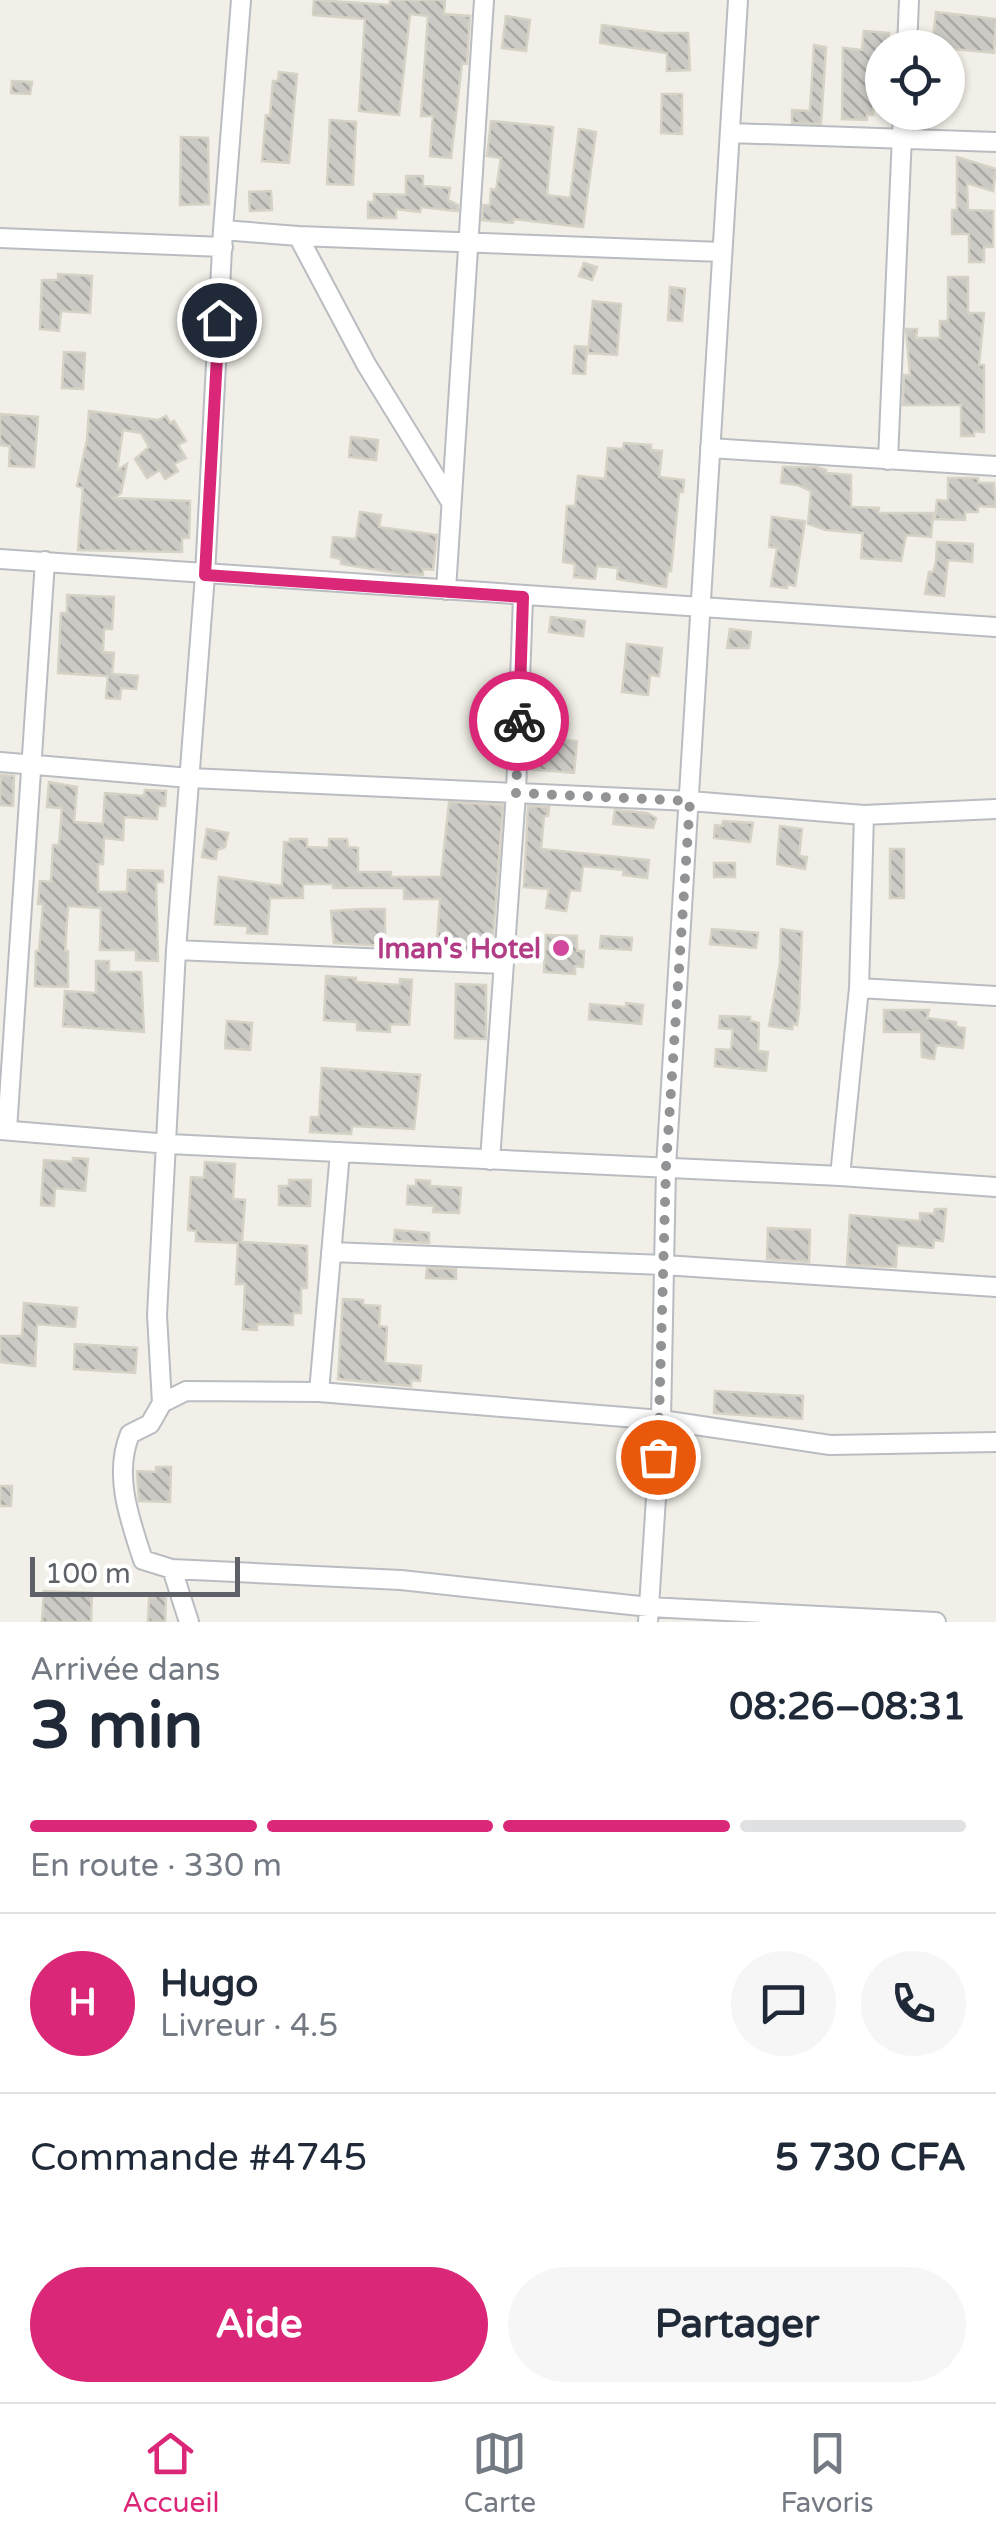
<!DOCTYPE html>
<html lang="fr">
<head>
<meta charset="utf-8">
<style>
	:root { --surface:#fff; --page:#f6f6f7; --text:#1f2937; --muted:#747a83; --line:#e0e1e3; --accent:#db2777 }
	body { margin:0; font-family:"Varela Round",sans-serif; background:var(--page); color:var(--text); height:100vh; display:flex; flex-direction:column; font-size:38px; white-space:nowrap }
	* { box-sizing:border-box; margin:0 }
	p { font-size:32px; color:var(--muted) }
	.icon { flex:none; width:55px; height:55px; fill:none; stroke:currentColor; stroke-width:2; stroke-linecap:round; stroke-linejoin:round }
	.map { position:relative; height:1622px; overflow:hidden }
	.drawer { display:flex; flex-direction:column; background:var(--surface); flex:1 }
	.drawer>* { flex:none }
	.tools { position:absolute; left:865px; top:30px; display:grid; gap:20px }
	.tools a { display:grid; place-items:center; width:100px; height:100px; border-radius:50%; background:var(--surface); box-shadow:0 2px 8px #0004; font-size:50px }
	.scale { position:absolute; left:30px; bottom:25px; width:210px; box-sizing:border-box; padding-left:10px; border:5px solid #5e6268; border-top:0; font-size:28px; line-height:35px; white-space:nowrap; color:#5e6268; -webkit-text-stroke:8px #fff; paint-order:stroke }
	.pin { position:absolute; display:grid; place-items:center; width:85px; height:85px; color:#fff; margin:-42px; border:5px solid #fff; border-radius:50%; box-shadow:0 2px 10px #0007 }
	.courier { position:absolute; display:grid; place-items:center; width:100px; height:100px; margin:-50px; border:8px solid #db2777; border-radius:50%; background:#fff; color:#222; box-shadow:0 2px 12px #0007 }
	.summary em { font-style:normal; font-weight:700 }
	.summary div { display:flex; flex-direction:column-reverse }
	.summary { display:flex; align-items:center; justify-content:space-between; height:170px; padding:0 30px }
	h1 { font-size:65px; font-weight:700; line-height:75px }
	.bar { display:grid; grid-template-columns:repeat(4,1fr); gap:15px 10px; align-content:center; height:120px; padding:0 30px }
	.bar i { height:12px; border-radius:8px; background:var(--line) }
	.bar .current { background:var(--accent) }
	.bar p { grid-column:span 4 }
	.line { display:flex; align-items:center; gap:25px; padding:0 30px; border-top:2px solid var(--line) }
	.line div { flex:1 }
	.round { display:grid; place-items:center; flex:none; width:105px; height:105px; border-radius:52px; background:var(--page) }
	.cta { display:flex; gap:20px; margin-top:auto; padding:20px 30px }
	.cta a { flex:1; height:115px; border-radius:60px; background:var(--accent); color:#fff; font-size:40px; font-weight:700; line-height:115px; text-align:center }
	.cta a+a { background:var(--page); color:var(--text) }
	.dock { display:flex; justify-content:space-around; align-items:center; height:140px; border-top:2px solid var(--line); background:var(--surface); font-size:28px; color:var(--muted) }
	.dock a { display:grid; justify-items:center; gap:5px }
	.dock .current { color:var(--accent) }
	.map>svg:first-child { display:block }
	.building { fill:url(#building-back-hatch); stroke:#d6d2c5; stroke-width:2.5 }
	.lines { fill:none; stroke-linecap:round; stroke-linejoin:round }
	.minor-casing { stroke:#b9bcc1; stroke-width:22 }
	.minor { stroke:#fff; stroke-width:18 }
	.done { stroke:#919394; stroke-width:10; stroke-dasharray:0 18 }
	.route { stroke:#db2777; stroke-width:12 }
	.hotel-dot { fill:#d1479c; stroke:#fff; stroke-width:4 }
	.labels { text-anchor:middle; stroke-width:10; stroke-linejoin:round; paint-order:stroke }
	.hotel-label { font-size:28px; font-weight:bold; fill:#b23c85; stroke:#fff; text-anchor:end }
</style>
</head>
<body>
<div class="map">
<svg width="996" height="1622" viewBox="0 0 996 1622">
	<defs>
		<pattern id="building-back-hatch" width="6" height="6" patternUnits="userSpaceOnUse" patternTransform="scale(2.5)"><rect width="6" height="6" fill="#cccac4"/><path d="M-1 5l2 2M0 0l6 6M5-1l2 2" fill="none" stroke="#a9a7a3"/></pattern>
	</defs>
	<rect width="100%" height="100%" fill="#f1efe7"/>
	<!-- building -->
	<path class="building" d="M314,0L390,5V0H445L444,14L470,16L467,64L462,63L451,158L430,156L433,116H421L428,16L410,14L399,115L359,111L365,19L313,15Z
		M936,12L996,19L994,53L932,47Z
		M506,16L530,20L526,51L502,48Z
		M602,25L660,33H688L690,70L667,71V53L600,43Z
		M864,31L889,33L887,48H882L879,86H874L873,115H867V120L842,119L843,48L862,50Z
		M814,45L826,47L821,124L792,123V110L810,111Z
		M279,72L297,74L289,163L262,161L266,115L270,116L273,81H278Z
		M12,81L32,82L30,94L11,93Z
		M662,94H682V134L661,133Z
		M330,120L356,122L353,185L327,184Z
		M491,121L553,127L547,195L570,198L579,129L596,132L583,227L514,219L513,223L482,220L483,205H490L491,189L496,190L501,158L487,156Z
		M181,137L208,138L209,204L180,205Z
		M957,157L996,169L993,191L967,183L968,210L993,211V247H984V262H969V234H952V210H957Z
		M406,176H423V186L450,188L448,200L458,205V211L421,207L420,212L396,209V218H368V202H374V194L406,195Z
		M271,191L272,210L250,211L249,192Z
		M584,263L597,267L592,280L579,276Z
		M58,274L92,276L90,313L61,311L59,331L40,329L42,280H58Z
		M948,277H968V313H984L979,365H984V432L974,431V436H961V405H903L904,375H910L906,329H917L916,338H940V321H948Z
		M670,287L685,289L682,321L668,320Z
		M593,301L621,304L617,355L588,353Z
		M575,346L587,347L585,374L573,373Z
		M64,352L85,353L83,389L62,388Z
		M89,411L158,420L166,416L170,423L174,421L186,441L178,445L186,458L174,464L178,471L165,479L160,470L147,478L135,459L149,447L141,433L123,430L117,470L127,464L121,493L114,498L190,501L189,538H182V552L78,550L83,488L77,486L87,440Z
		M0,414L38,417L34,467L9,466L10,446L0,445Z
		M351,437L378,440L376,460L349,457Z
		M624,443L651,445V450L662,451L659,477L684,480L683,492H679L671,571H668L666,587L617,579L618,568L597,566L595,579L574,577L575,564L563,562L567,506H575L578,476L605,479L608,448L623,449Z
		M783,467H817L826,470V473L851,475V507L879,508L878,513H933L931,537L906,535L901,561L861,558L863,533L826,530L808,524L811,491L798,485L781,483Z
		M948,478H978V483H994L996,507L978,506V512H965V520L935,519L937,500L948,501Z
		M360,512L381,515L379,527L437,535L433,570L423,569V575L403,574L341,564V559L331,557L333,537L356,539Z
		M772,517L805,521L795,586L788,584L787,588L771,586L777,548L769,547Z
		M937,542L973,544L972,562L948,560L944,596L925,594L929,572H933L936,562Z
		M67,595L114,597L112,629H104L103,652L114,653L112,674L138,676L136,689L121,688L120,699L106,698L108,676L58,673L61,613H67Z
		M551,617L585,621L583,636L549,632Z
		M730,629L751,632L749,648H727Z
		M627,644L662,648L659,676L650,675L648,695L622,692Z
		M533,736L577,741L574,773L529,769Z
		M1,775L14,776L13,806L0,805Z
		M49,782L77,787L74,822L103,824L105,793L144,796L145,790L166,791L165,806H158L157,819L124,817L123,840L104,838L103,864H98V892H127L128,870L163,871V882H156L158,961L136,960V950H100L101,908L68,906L65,951H68V987L35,986L36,951H39L43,904H38L40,881L51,882L53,845H59L62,808L47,807Z
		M449,802L503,805L492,951L458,950L459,945L437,943L440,899H404V888H333V884H303V898H270L267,934L247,933L248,926L215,924L219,877L282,886L284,842H290V839H307V847L329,848V839H347L348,847L358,848V872H391V877H441Z
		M528,806L549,807L548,816H544L541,849L649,860L647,878L623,875L624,870L583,866L580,891L570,890L566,911L546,908L549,889L524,887Z
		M615,810L647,813L656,818L653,828L613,824Z
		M723,821L753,823L750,842L714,838L715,825L722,826Z
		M780,826L802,829L799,856L807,857L805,869L777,864Z
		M207,829L228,833L225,847L217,850L216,859L202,857Z
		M890,849H904V898H890Z
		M714,863H735V877H714Z
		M362,909H385V946L334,943L331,911Z
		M712,929L758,933L756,948L710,944Z
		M781,929L802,932L799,1011L797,1025L793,1024L792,1029L769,1026L780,963Z
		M546,935L577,936V951H584L583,967L575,966V974L544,972Z
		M601,936L632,938L631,950L600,948Z
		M96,961H109V972H141L144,1032L63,1026L65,991L96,993Z
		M326,976L356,978V982L400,985V979L412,980L409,1025L390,1024V1032L357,1030V1022L324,1020Z
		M456,984L486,985V1039L455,1038Z
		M626,1003L643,1005L641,1024L589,1019L590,1004L626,1007Z
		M884,1010H929L927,1018L956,1022V1027L965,1028L963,1048L936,1045L934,1059L922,1057L921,1032H884Z
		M720,1016L750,1017V1021L759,1023L758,1051L768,1052L766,1071L715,1066L716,1049L731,1050L733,1029L719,1028Z
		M227,1021L252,1023L250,1050L225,1048Z
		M322,1068L420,1075L414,1129L352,1126L351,1134L310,1132L311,1117H319Z
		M73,1158L88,1159L85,1191L55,1188L54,1206L41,1205L44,1160L73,1162Z
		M205,1162L235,1164L233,1199L245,1200L242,1242L307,1246V1288H301V1313H293V1325L257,1324V1330L243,1329L245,1284H236L238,1243L196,1241V1231L188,1230L191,1177L204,1178Z
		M289,1180H311L310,1206L279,1205V1186H289Z
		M416,1180L430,1181V1186L461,1188L459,1213L433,1212L434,1206L407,1204L408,1186H416Z
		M935,1209H946L943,1241L934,1240L933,1248L897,1245L896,1267L847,1265L850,1215L920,1221V1213L934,1214Z
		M768,1228L810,1230L809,1262L767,1259Z
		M395,1230L429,1233V1243L394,1241Z
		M427,1268L456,1269V1279L426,1278Z
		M343,1299L363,1300V1305L380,1306L379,1326L387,1327L385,1363L421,1366L420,1381L411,1380V1386L338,1379Z
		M24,1303L77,1308L75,1327L37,1324L35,1366L0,1362V1336H22Z
		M75,1344L137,1348L135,1373L74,1369Z
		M715,1391L803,1396L802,1419L714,1413Z
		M156,1467H171L170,1502L139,1501L137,1471L156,1472Z
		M0,1486H12L11,1506H0Z
		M44,1591L92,1593L91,1622H42Z
		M155,1594L166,1595L165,1622H148L149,1598H155Z"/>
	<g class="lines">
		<!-- minor casing -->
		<g class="minor-casing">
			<path id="minor" d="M241,0L223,230L205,575L176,950L157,1315L162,1403L150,1424L130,1434C113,1475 130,1520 143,1560L172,1569L401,1580L649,1607L936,1622
				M907,48L909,0
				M730,133L996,142
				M223,230L298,236L722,252
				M298,236L366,364L449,499
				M0,238L223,247
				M710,448L996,466
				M888,460L903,112
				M0,559L996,627
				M446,590L484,0
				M0,762L190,778L690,801L864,815L996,809
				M176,950L504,964
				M859,988L996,996
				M0,1130L169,1144L840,1176L996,1187
				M7,1130L45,561
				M490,1160L516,793L523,597
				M840,1176L859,988L864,815
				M331,1252L664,1265L996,1287
				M319,1392L340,1152
				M162,1403L186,1391L319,1392L661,1420L830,1445L996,1442
				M172,1569L189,1622
				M648,1622L661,1420L666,1167L738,0"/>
		</g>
		<!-- minor -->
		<use href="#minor" class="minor"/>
	</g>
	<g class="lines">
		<!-- done -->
		<path class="done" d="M519,721L516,793L690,801L666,1167L658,1457"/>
		<!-- route -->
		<path class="route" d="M219,320L205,575L523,597L519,721"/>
	</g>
	<!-- markers -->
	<circle class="hotel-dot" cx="561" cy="948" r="10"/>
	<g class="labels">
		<!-- hotel labels -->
		<g class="hotel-label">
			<text x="541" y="958">Iman's Hotel</text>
		</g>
	</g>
</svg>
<div class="tools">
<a><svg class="icon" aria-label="locate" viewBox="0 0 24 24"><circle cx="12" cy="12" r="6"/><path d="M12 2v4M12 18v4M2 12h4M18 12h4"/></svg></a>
</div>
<div class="scale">100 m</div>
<div class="pin" style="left:658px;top:1457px;background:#ea580c"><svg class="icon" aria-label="bag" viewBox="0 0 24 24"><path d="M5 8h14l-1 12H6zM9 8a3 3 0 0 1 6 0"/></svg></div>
<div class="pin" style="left:219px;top:320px;background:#1f2937"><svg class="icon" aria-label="home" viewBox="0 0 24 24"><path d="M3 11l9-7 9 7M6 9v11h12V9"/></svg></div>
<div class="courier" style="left:519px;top:721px"><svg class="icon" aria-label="bike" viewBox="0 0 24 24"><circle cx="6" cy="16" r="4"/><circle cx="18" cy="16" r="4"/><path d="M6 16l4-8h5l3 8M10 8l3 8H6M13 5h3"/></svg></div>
</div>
<section class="drawer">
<div class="summary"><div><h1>3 min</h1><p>Arrivée dans</p></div><em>08:26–08:31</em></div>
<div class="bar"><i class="current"></i><i class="current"></i><i class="current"></i><i></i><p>En route · 330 m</p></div>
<div class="line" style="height:180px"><b class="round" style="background:var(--accent);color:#fff">H</b><div><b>Hugo</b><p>Livreur · 4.5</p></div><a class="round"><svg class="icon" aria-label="chat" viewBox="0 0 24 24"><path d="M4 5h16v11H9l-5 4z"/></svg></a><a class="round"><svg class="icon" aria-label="phone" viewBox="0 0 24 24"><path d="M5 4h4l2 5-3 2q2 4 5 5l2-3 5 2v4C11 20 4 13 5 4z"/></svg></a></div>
<div class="line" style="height:130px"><div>Commande #4745</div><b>5 730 CFA</b></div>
<div class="cta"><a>Aide</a><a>Partager</a></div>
</section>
<nav class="dock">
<a class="current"><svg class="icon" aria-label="home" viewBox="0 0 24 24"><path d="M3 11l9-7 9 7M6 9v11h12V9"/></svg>Accueil</a>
<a><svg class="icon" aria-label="map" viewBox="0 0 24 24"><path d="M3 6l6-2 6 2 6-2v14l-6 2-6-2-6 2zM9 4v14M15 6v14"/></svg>Carte</a>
<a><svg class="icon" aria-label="saved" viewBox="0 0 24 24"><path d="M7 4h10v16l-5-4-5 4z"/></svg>Favoris</a>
</nav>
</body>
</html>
